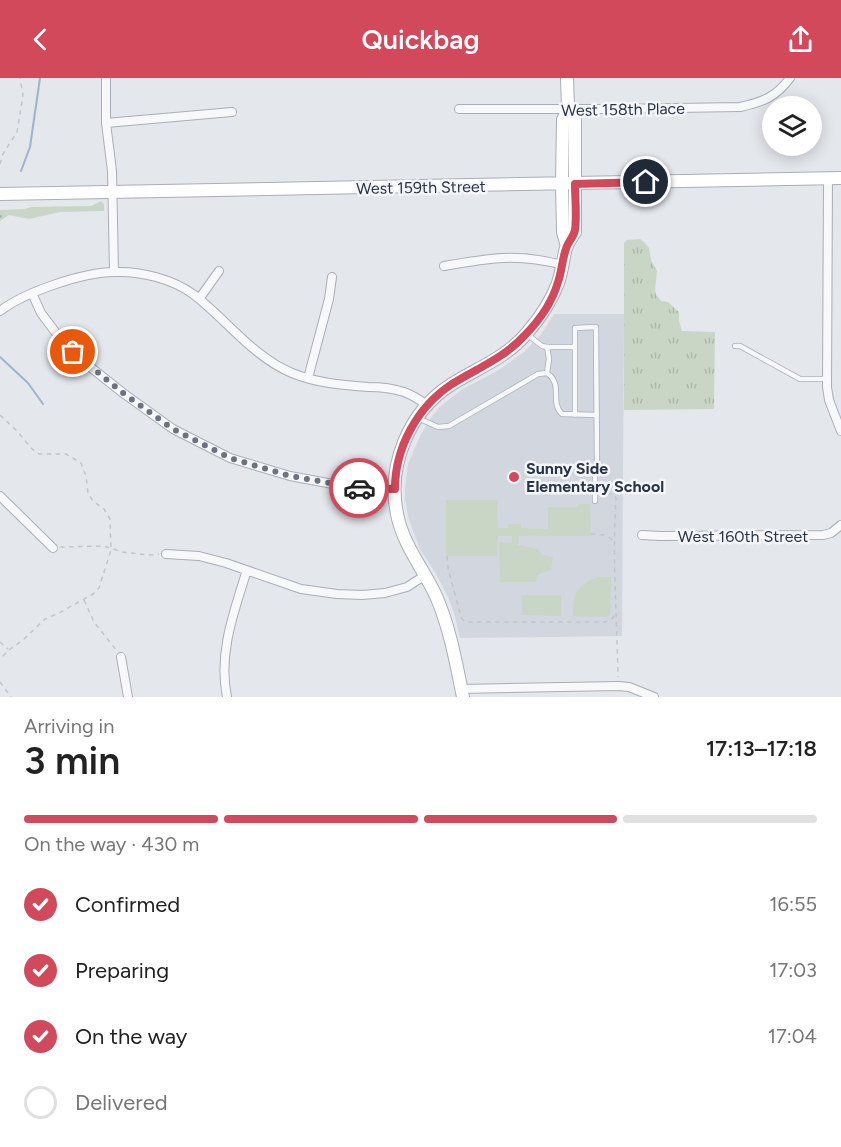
<!DOCTYPE html>
<html lang="en">
<head>
<meta charset="utf-8">
<style>
	:root { --surface:#fff; --page:#f2f2f2; --text:#222; --muted:#767676; --line:#e0e0e0; --accent:#d1495b }
	body { margin:0; font-family:Figtree,sans-serif; background:var(--page); color:var(--text); height:100vh; display:flex; flex-direction:column; font-size:22px; white-space:nowrap }
	* { box-sizing:border-box; margin:0 }
	p { font-size:20px; color:var(--muted) }
	.icon { flex:none; width:33px; height:33px; fill:none; stroke:currentColor; stroke-width:2; stroke-linecap:round; stroke-linejoin:round }
	.map { position:relative; height:619px; overflow:hidden }
	.side { display:flex; flex-direction:column; background:var(--surface); flex:1 }
	.side>* { flex:none }
	.fabs { position:absolute; left:762px; top:18px; display:grid; gap:12px }
	.fabs a { display:grid; place-items:center; width:60px; height:60px; border-radius:50%; background:var(--surface); box-shadow:0 3px 15px #0003; font-size:30px }
	.pin { position:absolute; display:grid; place-items:center; width:51px; height:51px; color:#fff; margin:-26px; border:3px solid #fff; border-radius:50%; box-shadow:0 2px 6px #0007 }
	.courier { position:absolute; display:grid; place-items:center; width:60px; height:60px; margin:-30px; border:4px solid #d1495b; border-radius:50%; background:#fff; color:#222; box-shadow:0 2px 8px #0007 }
	.head em { font-style:normal; font-weight:600 }
	.head div { display:flex; flex-direction:column-reverse }
	.head { display:flex; align-items:center; justify-content:space-between; height:102px; padding:0 24px }
	h1 { font-size:39px; font-weight:600; line-height:45px }
	.bar { display:grid; grid-template-columns:repeat(4,1fr); gap:9px 6px; align-content:center; height:72px; padding:0 24px }
	.bar i { height:8px; border-radius:4px; background:var(--line) }
	.bar .selected { background:var(--accent) }
	.bar p { grid-column:span 4 }
	ol { padding:0 24px; list-style:none }
	li { display:flex; align-items:center; gap:18px; height:66px }
	li p { margin-inline-start:auto }
	li .icon { padding:6px; border-radius:50%; background:var(--accent); color:#fff; stroke-width:4 }
	li:last-child { color:var(--muted) }
	li i { width:33px; height:33px; border:3px solid var(--line); border-radius:50% }
	header { display:flex; justify-content:space-between; align-items:center; height:78px; padding:0 24px; background:var(--accent); color:#fff; font-size:27px; font-weight:600 }
	.map>svg:first-child { display:block }
	.built { fill:#d2d6de }
	.grass { fill:url(#grass-tufts) }
	.park { fill:#c9d6c5 }
	.lines { fill:none; stroke-linecap:round; stroke-linejoin:round }
	.stream { stroke:#9fb4cc; stroke-width:2 }
	.lane-casing { stroke:#a9aeb7; stroke-width:6 }
	.street-casing { stroke:#a9aeb7; stroke-width:10 }
	.secondary-casing { stroke:#a9aeb7; stroke-width:14 }
	.path { stroke:#c2c5cb; stroke-width:1.5; stroke-dasharray:4.5 4.5; stroke-linecap:butt }
	.lane { stroke:#f7f8fa; stroke-width:4.5 }
	.street { stroke:#f7f8fa; stroke-width:8 }
	.secondary { stroke:#fff; stroke-width:12 }
	.done { stroke:#6c737f; stroke-width:6; stroke-dasharray:0 10.8 }
	.route { stroke:#d1495b; stroke-width:8 }
	.poi-dot { fill:#d1495b; stroke:#f4f6f9; stroke-width:2 }
	.labels { text-anchor:middle; stroke-width:5; stroke-linejoin:round; paint-order:stroke }
	.street-label { font-size:16px; fill:#2b3445; stroke:#f4f6f9 }
	.poi-label { font-size:16px; font-weight:bold; fill:#2b3445; stroke:#f4f6f9; text-anchor:start }
</style>
</head>
<body>
<header><svg class="icon" aria-label="back" viewBox="0 0 24 24"><path d="M15 5l-7 7 7 7"/></svg>Quickbag<svg class="icon" aria-label="share" viewBox="0 0 24 24"><path d="M12 15V3M7 8l5-5 5 5M5 13v7h14v-7"/></svg></header>
<div class="map">
<svg width="841" height="619" viewBox="0 0 841 619">
	<defs>
		<pattern id="grass-tufts" width="24" height="20" patternUnits="userSpaceOnUse" patternTransform="scale(1.5)"><rect width="24" height="20" fill="#c9d6c5"/><path d="M3 7l-1-3M5 7V3M7 7l1-3M15 17l-1-3M17 17v-4M19 17l1-3" fill="none" stroke="#adb8ab"/></pattern>
	</defs>
	<rect width="100%" height="100%" fill="#e4e7ec"/>
	<!-- built -->
	<path class="built" d="M554,236H624L622,558L460,560L454,535L448,519L436,496L420,471L409,442L405,421V411L408,386L420,358L433,337L442,327L463,311L499,292L524,274L540,258Z"/>
	<!-- grass -->
	<path class="grass" d="M640,161L645,165L649,170L651,182L657,193L655,212L656,217L661,223L668,224L679,234V243L682,253L715,254L714,331L624,332V165L627,162Z"/>
	<!-- park -->
	<path class="park" d="M101,123L104,126V133L60,134L29,141L9,137L0,143V132L25,131L31,129L91,128Z
		M446,422H497L498,450H508V446H521V450L548,451V429H578V426H590L591,458H519L518,467L538,471L542,477L553,479L551,492L537,497L536,504H500L499,464L512,465V458H498L497,478H446Z
		M598,499H611L610,537L607,539L573,538C573,517 576,506 598,499Z
		M522,517H561V538L522,537Z"/>
	<g class="lines">
		<!-- stream -->
		<path class="stream" d="M21,93L30,69L40,0
			M0,139L1,138
			M0,279L28,305L43,326"/>
		<!-- lane casing -->
		<g class="lane-casing">
			<path id="lane" d="M735,268H740L800,301H828
				M547,269H575
				M547,295C564,307 549,323 562,336L597,337
				M575,337V250L596,249L597,390L595,396V423
				M420,341L438,349L449,348L538,296L547,295L549,281L547,269L542,268L528,257"/>
		</g>
		<!-- street casing -->
		<g class="street-casing">
			<path id="street" d="M106,0V45L112,93L114,194
				M459,31H611L740,29C763,24 776,19 790,0
				M106,45L232,34
				M828,100L827,309L829,322L841,353
				M444,188C489,180 517,175 563,187
				M32,215L41,235L62,263L84,284L123,315L173,351L230,380L290,398L354,410L395,411
				M199,221L219,193
				M0,233C25,214 83,194 115,194C141,193 172,201 193,216C226,241 253,279 292,295C316,305 342,307 368,309C380,309 392,310 404,314C412,317 420,322 427,327
				M308,300L329,221L332,199
				M0,418L53,470
				M642,457L660,458L823,457L831,455L841,447
				M166,476L199,478L226,485L301,511L337,516L362,517L385,515L407,509L424,498
				M121,579L128,619
				M461,611L618,608L629,609L654,619
				M227,619C218,575 234,534 247,492"/>
		</g>
		<!-- secondary casing -->
		<g class="secondary-casing">
			<path id="secondary" d="M0,116L841,100
				M567,168L563,154L562,106L563,42L568,31L567,0
				M463,619C456,585 450,550 436,518C423,490 403,467 397,436C387,387 409,333 452,306C478,290 507,279 527,255C540,240 551,224 558,205C562,194 563,181 566,170C568,164 572,159 575,154V42L568,31"/>
		</g>
		<!-- path -->
		<path class="path" d="M0,86L3,76L17,54L23,17L20,0
			M0,337L18,354L31,370L39,376H66L81,385L86,398L88,415L93,423L104,431L110,441L111,472L99,510L93,516L59,535L45,541L24,561L9,572L0,581
			M607,415L614,417L616,420C612,480 617,539 618,599
			M591,456L604,457L613,462
			M60,469L102,468L111,470L122,474L150,477L159,476
			M447,478L448,490L460,535L462,541L466,544H605L611,542L616,535
			M84,522L94,544L117,573
			M0,564L8,571
			M0,604L11,619"/>
		<!-- lane -->
		<use href="#lane" class="lane"/>
		<!-- street -->
		<use href="#street" class="street"/>
		<!-- secondary -->
		<use href="#secondary" class="secondary"/>
	</g>
	<g class="lines">
		<!-- done -->
		<path class="done" d="M73,274L123,315L173,351L230,380L290,398L359,410"/>
		<!-- route -->
		<path class="route" d="M359,410L395,411C395,370 417,329 452,306C476,291 504,280 524,258C539,243 552,225 558,204C562,193 562,180 567,168C569,163 574,158 575,152C577,138 575,120 575,106L646,104"/>
	</g>
	<!-- markers -->
	<circle class="poi-dot" cx="514" cy="399" r="6"/>
	<g class="labels">
		<!-- street labels -->
		<g class="street-label">
			<text transform="translate(623 31) rotate(-1)" y="6">West 158th Place</text>
			<text transform="translate(421 109) rotate(-1)" y="6">West 159th Street</text>
			<text x="743" y="464">West 160th Street</text>
		</g>
		<!-- poi labels -->
		<g class="poi-label">
			<text x="526" y="396">Sunny Side<tspan x="526" dy="18">Elementary School</tspan></text>
		</g>
	</g>
</svg>
<div class="fabs">
<a><svg class="icon" aria-label="layers" viewBox="0 0 24 24"><path d="M12 4l9 5-9 5-9-5zM3 14l9 5 9-5"/></svg></a>
</div>
<div class="pin" style="left:73px;top:274px;background:#ea580c"><svg class="icon" aria-label="bag" viewBox="0 0 24 24"><path d="M5 8h14l-1 12H6zM9 8a3 3 0 0 1 6 0"/></svg></div>
<div class="pin" style="left:646px;top:104px;background:#1f2937"><svg class="icon" aria-label="home" viewBox="0 0 24 24"><path d="M3 11l9-7 9 7M6 9v11h12V9"/></svg></div>
<div class="courier" style="left:359px;top:410px"><svg class="icon" aria-label="car" viewBox="0 0 24 24"><path d="M5 17H2v-5l4-1 3-4h7l3 4 3 1v5h-3M9 17h6M6 11h13"/><circle cx="7" cy="17" r="2"/><circle cx="17" cy="17" r="2"/></svg></div>
</div>
<section class="side">
<div class="head"><div><h1>3 min</h1><p>Arriving in</p></div><em>17:13–17:18</em></div>
<div class="bar"><i class="selected"></i><i class="selected"></i><i class="selected"></i><i></i><p>On the way · 430 m</p></div>
<ol>
<li><svg class="icon" aria-label="check" viewBox="0 0 24 24"><path d="M5 12l5 5 9-10"/></svg>Confirmed<p>16:55</p></li>
<li><svg class="icon" aria-label="check" viewBox="0 0 24 24"><path d="M5 12l5 5 9-10"/></svg>Preparing<p>17:03</p></li>
<li><svg class="icon" aria-label="check" viewBox="0 0 24 24"><path d="M5 12l5 5 9-10"/></svg>On the way<p>17:04</p></li>
<li><i></i>Delivered</li>
</ol>
</section>
</body>
</html>
